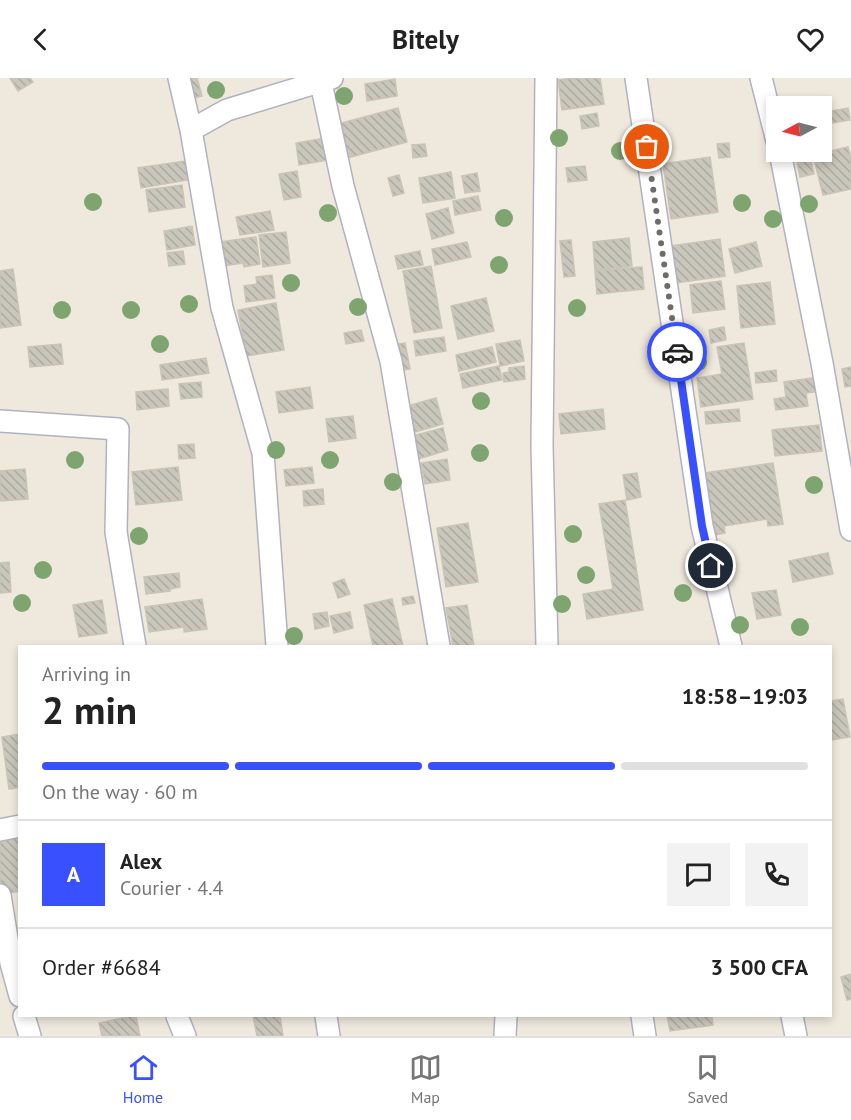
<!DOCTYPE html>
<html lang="en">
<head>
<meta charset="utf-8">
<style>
	:root { --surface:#fff; --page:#f2f2f2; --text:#222; --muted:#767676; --line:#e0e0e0; --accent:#3950ff }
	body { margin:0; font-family:"PT Sans",sans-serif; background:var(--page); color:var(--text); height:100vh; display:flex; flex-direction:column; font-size:22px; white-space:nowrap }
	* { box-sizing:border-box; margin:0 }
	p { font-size:20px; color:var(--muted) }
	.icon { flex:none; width:33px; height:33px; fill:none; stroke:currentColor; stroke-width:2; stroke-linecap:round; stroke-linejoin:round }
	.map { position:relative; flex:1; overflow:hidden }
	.side { position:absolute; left:18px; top:567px; width:814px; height:372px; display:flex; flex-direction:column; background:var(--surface); border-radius:0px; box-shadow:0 3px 9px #0003 }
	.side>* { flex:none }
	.needle { width:39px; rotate:263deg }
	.fabs { position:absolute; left:766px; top:18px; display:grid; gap:12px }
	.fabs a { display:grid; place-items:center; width:66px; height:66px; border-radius:0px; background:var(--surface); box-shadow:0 3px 9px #0003; font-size:30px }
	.pin { position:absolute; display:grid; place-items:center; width:51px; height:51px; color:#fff; margin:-26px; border:3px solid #fff; border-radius:50%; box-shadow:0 2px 6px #0007 }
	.courier { position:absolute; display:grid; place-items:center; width:60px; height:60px; margin:-30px; border:4px solid #3950ff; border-radius:50%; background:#fff; color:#222; box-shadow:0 2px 8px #0007 }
	.overview em { font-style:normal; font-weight:700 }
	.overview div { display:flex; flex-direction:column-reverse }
	.overview { display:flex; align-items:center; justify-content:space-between; height:102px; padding:0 24px }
	h1 { font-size:39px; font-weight:700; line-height:45px }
	.bar { display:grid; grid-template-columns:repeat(4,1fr); gap:9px 6px; align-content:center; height:72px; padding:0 24px }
	.bar i { height:8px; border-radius:4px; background:var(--line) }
	.bar .on { background:var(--accent) }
	.bar p { grid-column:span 4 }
	.line { display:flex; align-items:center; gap:15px; padding:0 24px; border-top:2px solid var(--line) }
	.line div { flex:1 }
	.round { display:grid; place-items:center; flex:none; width:63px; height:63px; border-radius:0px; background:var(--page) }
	header { display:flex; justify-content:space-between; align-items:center; height:78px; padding:0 24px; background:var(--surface); font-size:27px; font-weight:700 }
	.menu { display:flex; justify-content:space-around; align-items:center; height:84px; border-top:2px solid var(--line); background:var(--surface); font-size:16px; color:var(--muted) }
	.menu a { display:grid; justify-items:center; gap:3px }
	.menu .on { color:var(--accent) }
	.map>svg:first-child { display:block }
	.building { fill:url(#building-back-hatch); stroke:#cac4b6; stroke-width:1.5 }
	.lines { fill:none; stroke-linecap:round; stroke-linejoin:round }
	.street-casing { stroke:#b1b2c0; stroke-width:24 }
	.street { stroke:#fff; stroke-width:21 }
	.tree { fill:#7ea570 }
	.done { stroke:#6f6d69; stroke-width:6; stroke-dasharray:0 10.8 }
	.route { stroke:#3950ff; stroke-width:8 }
</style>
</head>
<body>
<header><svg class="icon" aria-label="back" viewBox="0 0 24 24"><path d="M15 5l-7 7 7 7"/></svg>Bitely<svg class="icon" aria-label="heart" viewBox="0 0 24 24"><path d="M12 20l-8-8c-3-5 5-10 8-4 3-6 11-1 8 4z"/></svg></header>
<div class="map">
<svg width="851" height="958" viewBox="0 0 851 958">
	<defs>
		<pattern id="building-back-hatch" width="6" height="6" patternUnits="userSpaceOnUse" patternTransform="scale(1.5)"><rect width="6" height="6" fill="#c9c6bb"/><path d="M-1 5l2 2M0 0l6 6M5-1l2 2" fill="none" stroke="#adaaa1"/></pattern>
	</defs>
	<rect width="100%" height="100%" fill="#eee8dd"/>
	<!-- building -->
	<path class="building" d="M10,0H30L33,4L18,13Z
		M193,0H197L202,18L190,21L184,3Z
		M574,0H600L604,26L562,32L558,2Z
		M395,1L397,18L367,23L365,6Z
		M398,30L407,64L347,80L338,46Z
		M848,30L850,42L827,46L825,34Z
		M597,35L599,48L582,51L580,38Z
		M325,60L329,82L299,87L296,65Z
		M729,65L730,79L719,80L717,66Z
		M425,66L427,78L413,80L412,67Z
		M848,69L851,80V111L823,117L813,77Z
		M795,74H809L814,96L800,99Z
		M710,79L718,134L671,141L663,86Z
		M185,83L188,102L141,110L138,90Z
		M585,88L587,102L568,104L566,90Z
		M297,93L301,119L284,122L279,96Z
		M451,94L455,120L423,125L419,100Z
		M477,95L480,113L465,115L462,98Z
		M399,97L404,115L393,118L388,100Z
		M182,107L185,129L149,134L146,112Z
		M478,118L481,132L455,137L453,123Z
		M448,130L454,155L432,161L426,136Z
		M270,133L274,152L240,157L236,139Z
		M192,148L195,167L167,172L164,153Z
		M286,154L290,185L263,189L259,157Z
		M256,159L260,186L244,189L243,185L224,188L220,164Z
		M629,160L632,188L595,192L593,164Z
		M720,161L725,198L676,205L671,168Z
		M571,162L575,198L564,199L560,163Z
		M467,164L471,179L435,187L432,171Z
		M756,164L762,188L735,195L729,171Z
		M183,173L185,186L169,188L167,175Z
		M420,173L423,187L398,191L395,178Z
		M431,188L442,250L414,255L403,193Z
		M642,189L644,211L597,216L595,193Z
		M13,191L21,247L0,250V193Z
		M272,197L275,220L246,224L244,208L257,206L256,199Z
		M721,203L725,231L693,235L690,207Z
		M770,204L775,246L741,250L737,208Z
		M486,220L494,253L458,261L451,228Z
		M276,225L284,272L246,278L238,232Z
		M724,249L726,262L711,265L709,252Z
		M361,252L364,263L346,266L344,255Z
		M444,259L446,273L416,278L414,263Z
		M520,262L524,283L500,288L496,266Z
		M405,265L410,291L397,293L392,267Z
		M744,265L753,321L701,329L697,300L722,296L717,269Z
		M61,266L63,286L30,289L28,269Z
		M492,269L496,284L459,293L456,277Z
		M206,280L209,295L162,302L160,287Z
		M499,288L502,302L463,310L460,296Z
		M524,288L525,301L504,304L503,295L509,294V290Z
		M851,289V308L845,309L842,291Z
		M776,292L777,303L756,305L755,295Z
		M819,299L821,313L806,315L808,328L776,332L774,321L786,319L784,304Z
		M201,304L202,319L181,321L179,306Z
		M310,309L313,330L279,335L276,314Z
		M168,311L169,328L137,332L136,314Z
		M436,320L443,346L411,355L404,329Z
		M603,331L605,351L561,356L559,336Z
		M739,331L740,343L706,346L705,334Z
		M353,338L356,360L329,364L326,341Z
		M819,347L822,373L775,378L772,352Z
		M443,350L448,372L418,381L412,358Z
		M194,366L195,380L179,381L178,367Z
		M447,381L450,402L425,406L421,385Z
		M773,385L783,446L768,448L767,441L724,448L725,455L715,457L705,395Z
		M178,389L182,422L136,427L132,394Z
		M312,389L314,405L286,408L284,392Z
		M25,391L28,421L0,423V393Z
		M637,395L641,419L627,422L623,397Z
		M323,411L324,426L304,428L303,413Z
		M625,422L643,532L587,541L583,516L613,511L599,426Z
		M468,445L478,504L446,509L437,450Z
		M828,475L833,496L793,504L789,483Z
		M9,484L11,514L0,515V485Z
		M179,495L180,509L170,511V513L146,516L144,499Z
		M344,501L350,516L338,520L333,505Z
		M776,512L781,537L757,541L752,515Z
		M413,518L415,525L403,527L402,520Z
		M202,521L207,551L184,554V549L149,554L145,529Z
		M392,521L403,568H373L364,527Z
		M102,522L107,555L79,559L73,527Z
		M467,527L474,568H453L446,530Z
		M327,534L329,548L315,551L313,536Z
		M350,534L353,550L334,555L330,538Z
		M843,621L850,659L831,662V623Z
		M20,656V709L9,711L2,659Z
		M20,755V813L3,816L0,801V759Z
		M851,896V921L847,922L841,899Z
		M131,938H136L140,958H102L99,945Z
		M253,938H280L283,958H257Z
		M667,938H712L713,947L670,953Z"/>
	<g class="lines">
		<!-- street casing -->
		<g class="street-casing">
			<path id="street" d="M179,0L191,52L222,230L263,375L277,568
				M320,0L343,108L391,283L439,568
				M546,0L542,368L547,568
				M636,0L702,448L731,568
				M761,0L777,63
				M191,52L227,32L332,0
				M780,74L822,285L851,452
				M0,343L118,351L116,454L135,568
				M0,752L20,748
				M0,817L11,885L20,918
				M24,938L30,958
				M177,938L185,958
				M326,938L329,958
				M642,938L645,958
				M792,938L796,958
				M505,958L506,938"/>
		</g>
		<!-- street -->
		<use href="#street" class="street"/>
	</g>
	<!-- trees -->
	<g class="tree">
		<circle cx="216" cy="12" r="9"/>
		<circle cx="344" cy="18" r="9"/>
		<circle cx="559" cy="60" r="9"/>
		<circle cx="620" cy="73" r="9"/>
		<circle cx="93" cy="124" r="9"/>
		<circle cx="742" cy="125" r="9"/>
		<circle cx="809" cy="126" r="9"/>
		<circle cx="328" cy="135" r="9"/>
		<circle cx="504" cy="140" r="9"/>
		<circle cx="773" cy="141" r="9"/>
		<circle cx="499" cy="187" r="9"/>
		<circle cx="291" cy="205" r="9"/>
		<circle cx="189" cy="226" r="9"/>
		<circle cx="358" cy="229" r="9"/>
		<circle cx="577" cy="230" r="9"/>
		<circle cx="62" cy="232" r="9"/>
		<circle cx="131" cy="232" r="9"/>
		<circle cx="160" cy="266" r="9"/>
		<circle cx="698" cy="284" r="9"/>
		<circle cx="481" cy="323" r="9"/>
		<circle cx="276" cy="372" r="9"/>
		<circle cx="480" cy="375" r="9"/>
		<circle cx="75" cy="382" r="9"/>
		<circle cx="330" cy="382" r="9"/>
		<circle cx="393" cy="404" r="9"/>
		<circle cx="814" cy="407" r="9"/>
		<circle cx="573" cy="456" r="9"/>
		<circle cx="139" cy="458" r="9"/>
		<circle cx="43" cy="492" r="9"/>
		<circle cx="586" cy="497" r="9"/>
		<circle cx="683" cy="515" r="9"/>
		<circle cx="22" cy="525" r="9"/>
		<circle cx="562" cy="526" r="9"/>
		<circle cx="740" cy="547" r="9"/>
		<circle cx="800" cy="549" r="9"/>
		<circle cx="294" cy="558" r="9"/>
	</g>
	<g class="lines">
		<!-- done -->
		<path class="done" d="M647,69L677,274"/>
		<!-- route -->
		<path class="route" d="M677,274L702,448L711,488"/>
	</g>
</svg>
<div class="fabs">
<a><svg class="needle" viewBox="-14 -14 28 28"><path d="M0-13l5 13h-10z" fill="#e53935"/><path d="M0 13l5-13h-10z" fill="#767676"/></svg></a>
</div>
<div class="pin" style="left:647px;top:69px;background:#ea580c"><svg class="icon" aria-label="bag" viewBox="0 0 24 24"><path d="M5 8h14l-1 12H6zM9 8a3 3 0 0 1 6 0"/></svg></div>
<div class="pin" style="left:711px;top:488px;background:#1f2937"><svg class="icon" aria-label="home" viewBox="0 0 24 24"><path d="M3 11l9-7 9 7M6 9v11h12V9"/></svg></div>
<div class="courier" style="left:677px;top:274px"><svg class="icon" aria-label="car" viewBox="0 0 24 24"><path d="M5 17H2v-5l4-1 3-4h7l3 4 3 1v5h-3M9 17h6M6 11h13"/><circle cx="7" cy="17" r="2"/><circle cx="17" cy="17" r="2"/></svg></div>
<section class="side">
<div class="overview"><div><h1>2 min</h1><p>Arriving in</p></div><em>18:58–19:03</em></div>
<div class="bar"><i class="on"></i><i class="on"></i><i class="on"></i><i></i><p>On the way · 60 m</p></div>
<div class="line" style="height:108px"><b class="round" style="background:var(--accent);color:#fff">A</b><div><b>Alex</b><p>Courier · 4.4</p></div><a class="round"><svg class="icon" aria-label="chat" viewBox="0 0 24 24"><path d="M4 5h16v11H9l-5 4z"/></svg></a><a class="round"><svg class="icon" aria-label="phone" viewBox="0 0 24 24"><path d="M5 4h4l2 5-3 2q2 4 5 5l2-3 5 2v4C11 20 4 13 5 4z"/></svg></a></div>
<div class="line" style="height:78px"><div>Order #6684</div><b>3 500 CFA</b></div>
</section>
</div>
<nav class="menu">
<a class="on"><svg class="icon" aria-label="home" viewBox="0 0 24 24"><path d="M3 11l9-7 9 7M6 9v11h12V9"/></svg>Home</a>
<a><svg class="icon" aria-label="map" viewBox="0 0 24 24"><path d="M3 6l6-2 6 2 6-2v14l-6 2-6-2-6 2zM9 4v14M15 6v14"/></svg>Map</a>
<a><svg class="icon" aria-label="saved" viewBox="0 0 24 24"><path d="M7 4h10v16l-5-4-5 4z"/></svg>Saved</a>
</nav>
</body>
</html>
